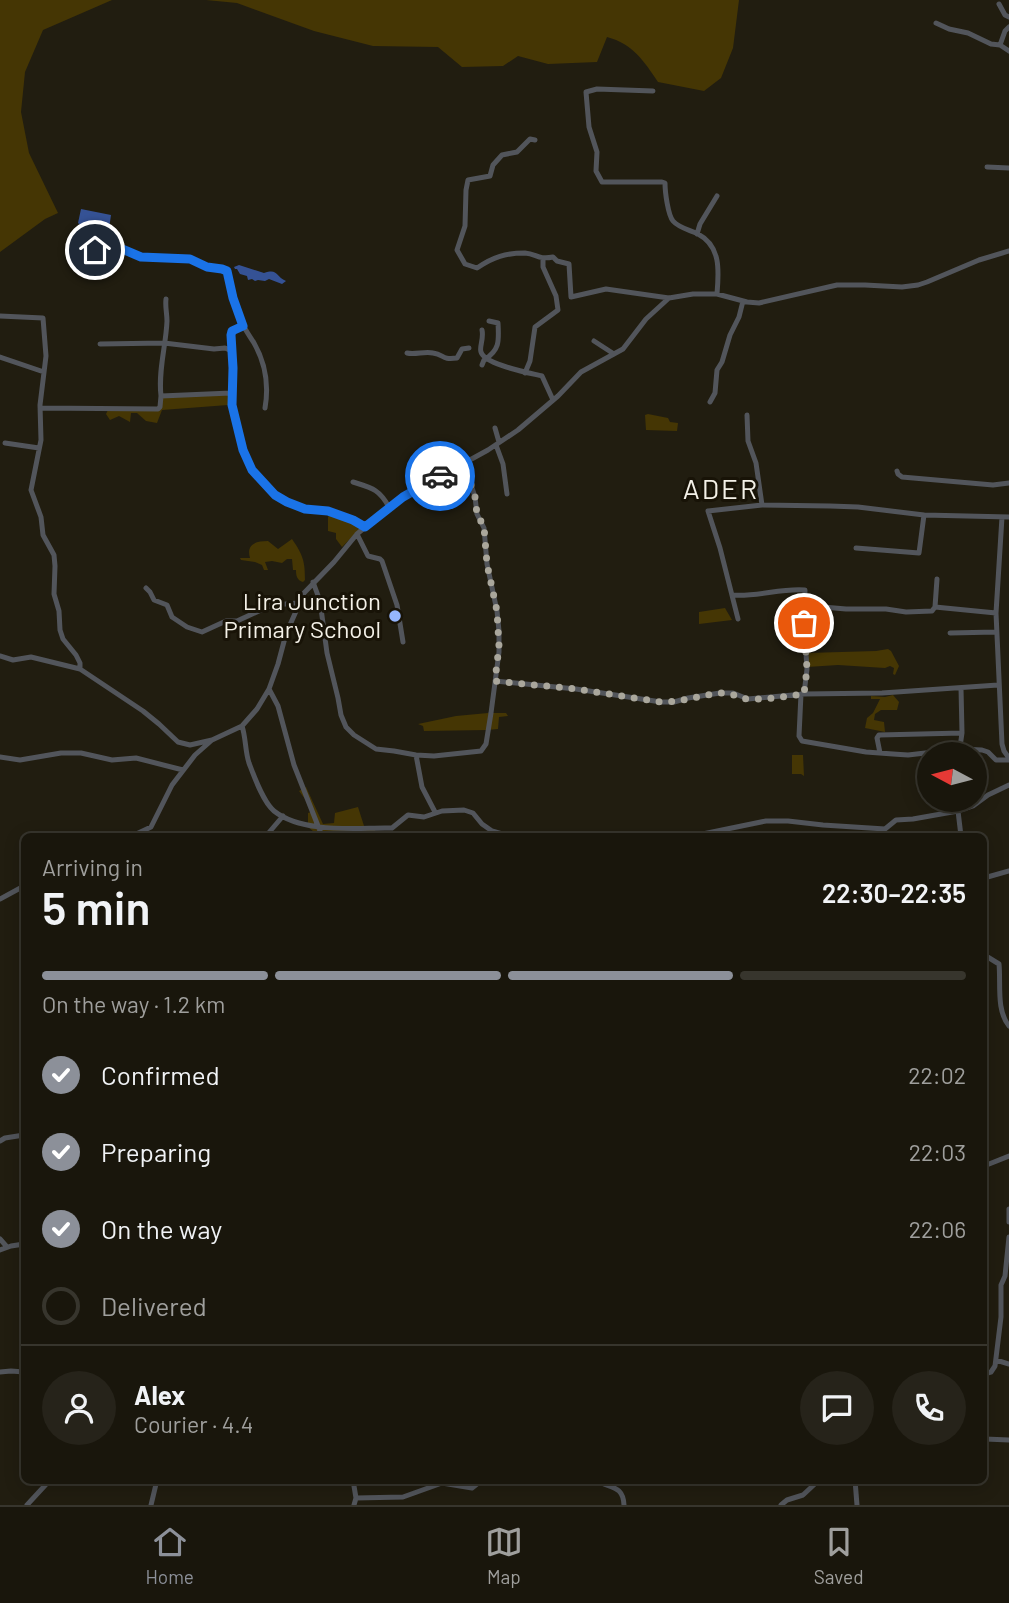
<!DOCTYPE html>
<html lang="en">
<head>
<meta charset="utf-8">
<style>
	:root { --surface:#19160c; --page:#26231a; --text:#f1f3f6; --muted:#9f9f9d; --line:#37352d; --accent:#8c9099 }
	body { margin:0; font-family:Barlow,sans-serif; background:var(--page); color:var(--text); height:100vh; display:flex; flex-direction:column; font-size:26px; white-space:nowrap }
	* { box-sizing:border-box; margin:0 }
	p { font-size:23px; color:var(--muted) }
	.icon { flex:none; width:38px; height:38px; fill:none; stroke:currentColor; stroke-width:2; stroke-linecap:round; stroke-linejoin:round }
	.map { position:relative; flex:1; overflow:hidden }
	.drawer { position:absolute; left:21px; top:833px; width:966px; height:651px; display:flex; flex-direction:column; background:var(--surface); border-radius:10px; box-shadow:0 4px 18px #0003,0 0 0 2px var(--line) }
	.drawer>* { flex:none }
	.needle { width:46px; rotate:277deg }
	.buttons { position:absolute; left:917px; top:742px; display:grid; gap:14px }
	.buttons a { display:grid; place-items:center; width:70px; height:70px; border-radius:50%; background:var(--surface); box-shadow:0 4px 18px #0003,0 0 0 2px var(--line); font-size:35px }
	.pin { position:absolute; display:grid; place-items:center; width:60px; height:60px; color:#fff; margin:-30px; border:4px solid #fff; border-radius:50%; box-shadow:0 2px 7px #0007 }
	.courier { position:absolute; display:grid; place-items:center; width:70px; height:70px; margin:-35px; border:5px solid #1a73e8; border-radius:50%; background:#fff; color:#222; box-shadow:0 2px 9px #0007 }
	.overview em { font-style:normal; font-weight:600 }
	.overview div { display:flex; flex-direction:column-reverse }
	.overview { display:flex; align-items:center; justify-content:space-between; height:119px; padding:0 21px }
	h1 { font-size:46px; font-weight:600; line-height:52px }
	.bar { display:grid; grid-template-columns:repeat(4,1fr); gap:10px 7px; align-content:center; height:84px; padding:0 21px }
	.bar i { height:9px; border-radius:5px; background:var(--line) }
	.bar .current { background:var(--accent) }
	.bar p { grid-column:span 4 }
	.line { display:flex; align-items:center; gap:18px; padding:0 21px; border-top:2px solid var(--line) }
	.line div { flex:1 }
	.round { display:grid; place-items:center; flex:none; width:74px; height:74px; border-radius:37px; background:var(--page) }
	ol { padding:0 21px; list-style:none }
	li { display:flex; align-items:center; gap:21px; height:77px }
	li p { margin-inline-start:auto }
	li .icon { padding:7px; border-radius:50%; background:var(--accent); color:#fff; stroke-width:4 }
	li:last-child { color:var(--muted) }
	li i { width:38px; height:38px; border:4px solid var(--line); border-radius:50% }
	.dock { display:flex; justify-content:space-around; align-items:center; height:98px; border-top:2px solid var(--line); background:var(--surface); font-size:19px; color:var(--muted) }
	.dock a { display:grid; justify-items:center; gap:4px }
	.dock .current { color:var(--accent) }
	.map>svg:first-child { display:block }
	.green { fill:#453604 }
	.water { fill:#355295 }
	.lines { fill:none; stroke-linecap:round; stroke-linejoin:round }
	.minor { stroke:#52555b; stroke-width:5 }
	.done { stroke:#aaa79c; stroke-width:7; stroke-dasharray:0 12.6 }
	.route { stroke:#1a73e8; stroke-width:9 }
	.poi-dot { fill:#95b6fd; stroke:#181307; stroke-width:2.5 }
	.labels { text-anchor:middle; stroke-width:6; stroke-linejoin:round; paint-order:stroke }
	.poi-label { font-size:24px; fill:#f4f1e8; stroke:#181307; text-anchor:end }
	.quarter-label { font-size:28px; letter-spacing:2px; fill:#f4f1e8; stroke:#181307 }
</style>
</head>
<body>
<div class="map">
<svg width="1009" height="1505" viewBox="0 0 1009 1505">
	<rect width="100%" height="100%" fill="#211d10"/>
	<!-- green -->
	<path class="green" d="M0,0H112L43,30L25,72L21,112L29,153L58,213L45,219L0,252Z
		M206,0H739L733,48L721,78L704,91L658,82C644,61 633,44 607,37L597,62L548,64L518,56L503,66L462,67L438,47L373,46L314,31L237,3Z
		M230,395L228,405L162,410L157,423L146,421L137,413H131L130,422L119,416L110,420L106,414L108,410L155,411L162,397Z
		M648,414L668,418L670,422L678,423L677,431L646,430L645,415Z
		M330,514L354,523L359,527V530L342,547L336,539V533L328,531V517Z
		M292,539C303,555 305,561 305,580L303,582C297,580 296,576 296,570H293L292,559H287L282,563L272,561L265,562L268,570H264L262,565L255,562L241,560L240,558H250C246,544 256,541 268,541L278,549Z
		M725,608L732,620L699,624V612Z
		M888,649L891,651L899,666L895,675L893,674L894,668L890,666L885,668L838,665L807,667V653L876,651Z
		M893,695L899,702L897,710H881L875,714L874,720L884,722L885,732L865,728L867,718L873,713L880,699H871V696L885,697Z
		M488,713H506L508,716L499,717L498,729L487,730L424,731L423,726L418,724L456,716Z
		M792,755H803L804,776L801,774H792Z
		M306,787L323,824L334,823L335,813L358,807L365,829L375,830V831L338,832L325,836H319L308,827V813L311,812L308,803L299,791Z"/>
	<!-- water -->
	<path class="water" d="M81,209L111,215L109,229L79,224L78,223Z
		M239,265L264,273C278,268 275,276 286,281L282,284L269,279L265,281L258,280L255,281L252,279L248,280L247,276L240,274L237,269H235L234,267Z"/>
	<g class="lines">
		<!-- minor -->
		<path class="minor" d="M999,4L1005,15L1009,17
			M936,23L949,29L968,33L991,44L1000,45L1009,51
			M1000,45L1005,31L1009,27
			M653,91L597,89L586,92L589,127L597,152L596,171L602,182H662L665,183C665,192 668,215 673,221C679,228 690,230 698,234C721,246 719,271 717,294
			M535,140L530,139L517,152L502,155L493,165L490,176L468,180L466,190L465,226L457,250L465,264L477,268C493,257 506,253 525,253C537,254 538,260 553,257L557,261L569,264L571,297L606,289L669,298L693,294H717L747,302L759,303L837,285H865L902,287L918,285L927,282L979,260L1009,251
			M987,167L1009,168
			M697,234L700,224L717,196
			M88,260L91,253L95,250L115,246L120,247L141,257L190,259L207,267L225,270C231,280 236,305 240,318C243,327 249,335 254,343C266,364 269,385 265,408
			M0,316L43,318L46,356L40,405L41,440L31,490L41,517L43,535L54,555L55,566L54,594L59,611L60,630L63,639L76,655L80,663V669
			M243,326L231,332L233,371L232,405L243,450L252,470L275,495L287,502L305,509L328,511L357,521L365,527
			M482,330C484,339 479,347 481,352C485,365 530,373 542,376L553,400
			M594,341L614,354
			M100,344L164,343L214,349L225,348L232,351
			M407,353C415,355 425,351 433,353C445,355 441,360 457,358L462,349L469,348
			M0,357L44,372
			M482,365L484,360C500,350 499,341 498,323L489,321
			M525,373L530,361L535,327L558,310L556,296L543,267V259
			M161,396C158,370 166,346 167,321C167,313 165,307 166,299
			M710,402L715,393L717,370L722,362L730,335L739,317L743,301
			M40,408L158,409L160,407L161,396L231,393
			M747,415L748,441L756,463L762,505
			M495,428L499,442
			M5,443L39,448
			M496,445L503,464L507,494
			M897,471L898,474L902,477L993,485L1009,483
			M353,482C372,488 379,489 389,507
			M1002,517L996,613L1002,744L1004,751L1009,758
			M357,534L368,556L380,559L382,561L397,605L403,642
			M856,548L919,553L924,515
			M313,582L320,601L327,653L338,698L341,715L346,727L354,735L376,749L394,751L416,755L434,756L481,751L486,744L491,713L499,652V631L497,611L487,564L484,528L477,514L475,497L464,463
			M146,588L150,592L154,600L167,605L172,617L187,627L202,632L226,621H237L272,605L299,603
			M733,595C757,597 781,588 805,590L804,623L807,669L804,694
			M935,607L937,579
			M805,610L823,607L846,609H886L906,612L932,611L935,607L996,613
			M738,619L720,548L708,511L762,505L830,506L858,507L924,515L1009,517
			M950,633L996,632
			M0,656L13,660L31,657L80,669L143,711L159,724L178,742L190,745L212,740
			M495,681L576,689L661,702H674L688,698L720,693H733L748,699L804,694L882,693L998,685
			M269,689L278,706L294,765L322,836
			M801,694L799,736L802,741L866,752L893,754L908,755L960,749L982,750L988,752L996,760H1009
			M242,726C246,738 245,751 249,763C254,776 263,802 274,811C302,833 352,828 385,828H392L408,815L424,817L442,811L464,810L473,813L482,824L492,831L509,836
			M880,753L877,738L879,735L962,733
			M959,754L962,733L961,688
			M416,755L422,787L435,812
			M0,757L20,760L61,753H81L112,760L136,758L183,770
			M958,811L961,836
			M132,836L151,827L172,785L195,755L212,740L242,726L257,709L269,689L278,664L286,634L304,593L334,562L357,534L389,507L406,495L488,450L518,430L558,396L581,372L623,349L646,319L669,298
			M266,836L283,816
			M693,836L766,821H788L823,825L885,829L896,820L913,819L958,811L973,806L988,795L1009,785
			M984,878L1009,871
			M0,899L24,886
			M984,949L986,956L999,964C1001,984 996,1010 1009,1026
			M0,1141L5,1138L24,1135
			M984,1166L1009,1156
			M1009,1209V1222
			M0,1239L7,1247
			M0,1250L11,1246L24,1244
			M996,1360L1009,1364
			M0,1372L11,1371L24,1372
			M984,1374L991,1372L995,1366L1001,1317V1285L1005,1276L1009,1237
			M985,1439L1009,1440
			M353,1480L356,1498
			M596,1480C609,1489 623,1484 624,1505
			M855,1480L857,1505
			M27,1505L50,1480
			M151,1505L157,1480
			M354,1505L356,1498L403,1497L442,1483L472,1488L477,1484V1480
			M781,1505L787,1500L803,1495L819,1480"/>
	</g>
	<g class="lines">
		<!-- done -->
		<path class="done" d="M440,476L464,463L475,497L477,514L484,527L487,564L497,611L499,646L495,681L576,689L661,702C682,702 701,695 721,693C733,693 738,698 748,699C767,700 786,696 804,694L807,669L804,623"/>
		<!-- route -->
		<path class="route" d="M95,250L115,246L141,257L190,259L207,267L222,269L227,271L233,298L243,326L232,331L231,335L233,368L232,405L243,450L252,470L275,495L287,502L305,509L328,511L353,520L365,527L403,497L440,476"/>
	</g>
	<!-- markers -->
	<circle class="poi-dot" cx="395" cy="616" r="7"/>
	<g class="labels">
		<!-- poi labels -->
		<g class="poi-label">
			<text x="381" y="610">Lira Junction<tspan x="381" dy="28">Primary School</tspan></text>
		</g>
		<!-- quarter labels -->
		<g class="quarter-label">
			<text x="721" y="499">ADER</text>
		</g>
	</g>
</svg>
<div class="buttons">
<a><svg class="needle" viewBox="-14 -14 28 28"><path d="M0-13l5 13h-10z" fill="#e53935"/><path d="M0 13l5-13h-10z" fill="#9f9f9d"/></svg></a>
</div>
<div class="pin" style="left:804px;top:623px;background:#ea580c"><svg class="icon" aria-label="bag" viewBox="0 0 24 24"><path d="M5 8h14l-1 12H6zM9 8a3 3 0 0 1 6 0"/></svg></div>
<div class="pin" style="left:95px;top:250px;background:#1f2937"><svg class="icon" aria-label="home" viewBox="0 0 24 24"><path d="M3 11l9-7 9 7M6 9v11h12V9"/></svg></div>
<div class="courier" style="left:440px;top:476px"><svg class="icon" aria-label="car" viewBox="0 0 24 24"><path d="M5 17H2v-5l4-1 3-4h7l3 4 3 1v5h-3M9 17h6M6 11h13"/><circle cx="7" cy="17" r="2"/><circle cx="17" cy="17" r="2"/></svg></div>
<section class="drawer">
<div class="overview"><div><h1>5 min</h1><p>Arriving in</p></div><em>22:30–22:35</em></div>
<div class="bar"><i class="current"></i><i class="current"></i><i class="current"></i><i></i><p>On the way · 1.2 km</p></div>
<ol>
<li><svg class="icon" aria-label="check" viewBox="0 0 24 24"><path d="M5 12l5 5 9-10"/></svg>Confirmed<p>22:02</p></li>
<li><svg class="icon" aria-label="check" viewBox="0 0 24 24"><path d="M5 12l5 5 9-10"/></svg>Preparing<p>22:03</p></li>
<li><svg class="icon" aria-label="check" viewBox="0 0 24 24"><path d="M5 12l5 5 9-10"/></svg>On the way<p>22:06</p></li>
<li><i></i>Delivered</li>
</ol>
<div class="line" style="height:126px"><a class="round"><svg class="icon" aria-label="person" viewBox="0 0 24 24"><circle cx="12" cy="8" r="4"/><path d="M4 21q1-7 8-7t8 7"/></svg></a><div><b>Alex</b><p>Courier · 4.4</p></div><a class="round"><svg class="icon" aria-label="chat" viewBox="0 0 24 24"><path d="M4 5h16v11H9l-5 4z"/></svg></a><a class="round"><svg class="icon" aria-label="phone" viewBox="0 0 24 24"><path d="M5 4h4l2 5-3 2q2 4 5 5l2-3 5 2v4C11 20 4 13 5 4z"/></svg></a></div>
</section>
</div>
<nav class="dock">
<a class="current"><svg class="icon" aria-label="home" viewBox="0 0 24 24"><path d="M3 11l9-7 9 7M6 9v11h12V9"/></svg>Home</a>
<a><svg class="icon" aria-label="map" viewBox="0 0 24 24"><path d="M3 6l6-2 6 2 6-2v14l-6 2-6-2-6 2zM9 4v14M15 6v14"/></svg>Map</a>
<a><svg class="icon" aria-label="saved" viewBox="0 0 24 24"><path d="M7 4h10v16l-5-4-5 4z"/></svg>Saved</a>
</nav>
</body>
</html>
